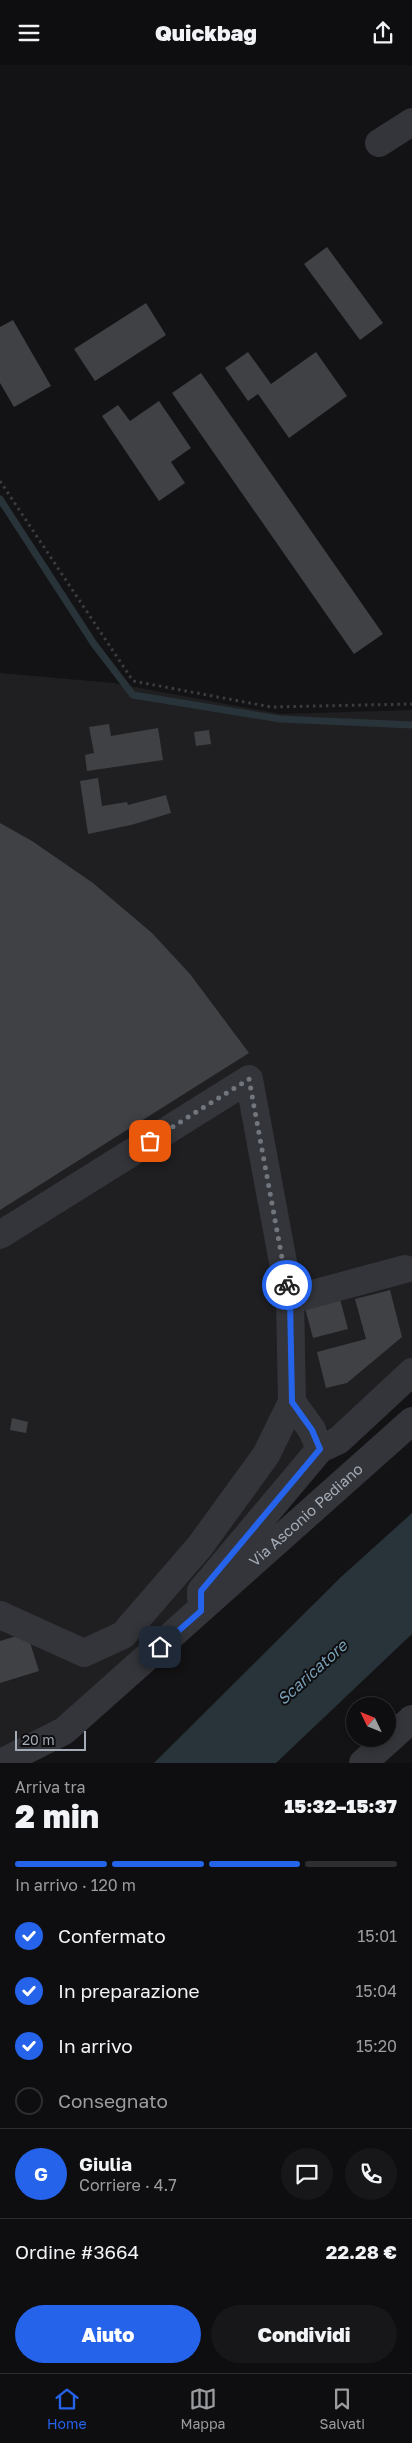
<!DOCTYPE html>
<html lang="it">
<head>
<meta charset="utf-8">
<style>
	:root { --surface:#0e0e10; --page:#171719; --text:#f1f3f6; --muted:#9b9c9f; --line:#2e2e30; --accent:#2563eb }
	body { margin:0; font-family:"Golos Text",sans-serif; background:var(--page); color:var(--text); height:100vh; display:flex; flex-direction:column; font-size:19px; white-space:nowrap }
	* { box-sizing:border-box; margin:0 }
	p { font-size:16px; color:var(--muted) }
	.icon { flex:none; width:28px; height:28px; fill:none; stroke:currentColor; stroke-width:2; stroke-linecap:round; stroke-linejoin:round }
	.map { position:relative; height:1698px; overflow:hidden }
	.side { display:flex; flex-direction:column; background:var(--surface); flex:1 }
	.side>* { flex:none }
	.needle { width:32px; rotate:313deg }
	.tools { position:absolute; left:346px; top:1632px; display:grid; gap:10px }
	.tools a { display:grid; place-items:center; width:50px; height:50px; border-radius:50%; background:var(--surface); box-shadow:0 2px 8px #0003,0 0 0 1px var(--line); font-size:25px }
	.scale { position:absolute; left:15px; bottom:12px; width:71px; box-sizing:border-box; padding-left:5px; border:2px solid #a3abb6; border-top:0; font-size:14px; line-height:18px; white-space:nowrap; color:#a3abb6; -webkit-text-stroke:4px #0e0e10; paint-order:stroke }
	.pin { position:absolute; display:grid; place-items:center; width:42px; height:42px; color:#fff; margin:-21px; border-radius:10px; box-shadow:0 2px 8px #0006 }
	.courier { position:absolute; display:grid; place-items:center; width:50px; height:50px; margin:-25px; border:4px solid #2563eb; border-radius:50%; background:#fff; color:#222; box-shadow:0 1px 6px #0007 }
	.head em { font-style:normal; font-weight:800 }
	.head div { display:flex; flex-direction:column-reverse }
	.head { display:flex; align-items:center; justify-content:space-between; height:85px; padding:0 15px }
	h1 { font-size:32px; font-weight:800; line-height:38px }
	.bar { display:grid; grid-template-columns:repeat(4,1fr); gap:8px 5px; align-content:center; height:60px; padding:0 15px }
	.bar i { height:6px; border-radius:4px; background:var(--line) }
	.bar .active { background:var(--accent) }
	.bar p { grid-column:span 4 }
	.line { display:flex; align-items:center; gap:12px; padding:0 15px; border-top:1px solid var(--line) }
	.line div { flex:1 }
	.round { display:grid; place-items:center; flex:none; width:52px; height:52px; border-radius:26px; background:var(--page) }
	ol { padding:0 15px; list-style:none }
	li { display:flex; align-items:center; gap:15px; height:55px }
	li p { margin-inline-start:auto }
	li .icon { padding:5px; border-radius:50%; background:var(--accent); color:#fff; stroke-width:4 }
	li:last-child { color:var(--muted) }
	li i { width:28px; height:28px; border:2px solid var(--line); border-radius:50% }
	.primary-button { display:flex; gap:10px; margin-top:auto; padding:10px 15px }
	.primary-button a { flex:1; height:58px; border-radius:30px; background:var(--accent); color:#fff; font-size:20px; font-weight:800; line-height:58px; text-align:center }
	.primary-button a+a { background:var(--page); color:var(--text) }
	header { display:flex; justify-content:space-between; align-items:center; height:65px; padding:0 15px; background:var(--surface); font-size:22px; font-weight:800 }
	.tabs { display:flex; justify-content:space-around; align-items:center; height:70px; border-top:1px solid var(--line); background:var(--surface); font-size:14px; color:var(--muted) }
	.tabs a { display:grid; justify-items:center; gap:2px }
	.tabs .active { color:var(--accent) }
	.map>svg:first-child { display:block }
	.built { fill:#1f1f22 }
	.water { fill:#283439 }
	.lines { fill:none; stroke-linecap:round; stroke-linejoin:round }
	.stream { stroke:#283439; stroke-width:7 }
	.building { fill:#3f4145 }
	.path { stroke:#3a3c41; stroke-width:3; stroke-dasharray:2.5 4; stroke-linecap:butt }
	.minor { stroke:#34353a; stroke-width:28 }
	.done { stroke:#71767e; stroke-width:5; stroke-dasharray:0 9 }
	.route { stroke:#2563eb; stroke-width:6 }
	.labels { text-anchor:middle; stroke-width:4; stroke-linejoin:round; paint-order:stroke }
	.street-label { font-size:15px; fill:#a3abb6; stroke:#0e0e10 }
	.water-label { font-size:16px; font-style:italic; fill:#789eb4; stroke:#0e0e10 }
</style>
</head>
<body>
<header><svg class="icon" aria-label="menu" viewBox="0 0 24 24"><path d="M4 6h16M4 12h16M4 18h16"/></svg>Quickbag<svg class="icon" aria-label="share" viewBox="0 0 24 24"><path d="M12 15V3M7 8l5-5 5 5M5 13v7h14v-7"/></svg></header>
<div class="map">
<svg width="412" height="1698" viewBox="0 0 412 1698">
	<rect width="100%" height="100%" fill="#131315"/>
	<!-- built -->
	<path class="built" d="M0,608L113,618L281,649L412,645V1301L330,1365L321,1358L304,1375L302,1398L196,1546L61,1661L0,1694Z"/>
	<!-- water -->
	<path class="water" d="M412,1448V1569L276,1698H154L341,1512Z"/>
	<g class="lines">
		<!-- stream -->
		<path class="stream" d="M0,434L94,579L133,630L280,654L412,660"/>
	</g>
	<!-- building -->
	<path class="building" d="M327,182L383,258L360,275L304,199Z
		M146,238L166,270L95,316L74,284Z
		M13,255L51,321L14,342L0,318V262Z
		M248,287L271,319L316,287L347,331L289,373L258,329L248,336L225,303Z
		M201,308L383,569L354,589L172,328Z
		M159,336L191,383L171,397L185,418L159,436L102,351L118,340L130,356Z
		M109,659L111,671L158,663L163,695L87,706L85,690L94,688L89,662Z
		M209,665L211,679L196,681L194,667Z
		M98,713L102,741L127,737L128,740L166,730L171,748L131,760L88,769L80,716Z
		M0,758L32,776L93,818L152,868L190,909L249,988L0,1145Z
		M390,1225L402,1272L347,1318L326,1323L317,1287L366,1274L355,1234Z
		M340,1234L348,1264L313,1273L305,1243Z
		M12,1353L28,1357L26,1368L10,1365Z
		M27,1568L39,1606L0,1618V1576Z"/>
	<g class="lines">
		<!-- path -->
		<path class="path" d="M0,416L133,616L271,642L412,639"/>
		<!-- minor -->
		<g class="minor">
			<path d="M379,78L412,57"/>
			<path d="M0,1170L249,1014L290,1235L292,1337"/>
			<path d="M290,1235L405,1204"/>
			<path d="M201,1532V1526L320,1384L339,1375L412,1307"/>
			<path d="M0,1550L84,1588L123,1570L200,1481L266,1390L292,1337L312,1365L320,1384"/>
			<path id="s1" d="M1,1698L64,1666L412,1356"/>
			<path d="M363,1698L412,1654"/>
		</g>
	</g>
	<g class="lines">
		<!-- done -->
		<path class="done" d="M150,1076L249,1014L287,1220"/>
		<!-- route -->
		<path class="route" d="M160,1582L201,1546V1526L320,1384L312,1365L292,1337L290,1235L287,1220"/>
	</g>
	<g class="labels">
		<!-- street labels -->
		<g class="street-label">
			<text dy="5" stroke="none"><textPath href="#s1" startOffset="395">Via Asconio Pediano</textPath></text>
		</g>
		<!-- water labels -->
		<g class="water-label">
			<text transform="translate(312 1607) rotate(-42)" y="6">Scaricatore</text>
		</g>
	</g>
</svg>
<div class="tools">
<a><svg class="needle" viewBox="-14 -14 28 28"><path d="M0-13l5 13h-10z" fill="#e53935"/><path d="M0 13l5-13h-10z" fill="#9b9c9f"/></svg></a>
</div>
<div class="scale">20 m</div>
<div class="pin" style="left:150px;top:1076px;background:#ea580c"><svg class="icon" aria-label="bag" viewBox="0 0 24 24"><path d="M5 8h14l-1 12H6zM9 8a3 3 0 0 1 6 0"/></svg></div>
<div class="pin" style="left:160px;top:1582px;background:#1f2937"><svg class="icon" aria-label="home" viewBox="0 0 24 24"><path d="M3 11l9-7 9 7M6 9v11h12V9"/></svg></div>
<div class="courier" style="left:287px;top:1220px"><svg class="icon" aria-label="bike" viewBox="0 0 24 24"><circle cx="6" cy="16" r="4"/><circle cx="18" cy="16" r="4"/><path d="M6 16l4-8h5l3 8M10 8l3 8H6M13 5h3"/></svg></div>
</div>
<section class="side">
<div class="head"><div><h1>2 min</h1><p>Arriva tra</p></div><em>15:32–15:37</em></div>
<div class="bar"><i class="active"></i><i class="active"></i><i class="active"></i><i></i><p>In arrivo · 120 m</p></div>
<ol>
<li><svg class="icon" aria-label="check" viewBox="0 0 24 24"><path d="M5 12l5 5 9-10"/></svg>Confermato<p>15:01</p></li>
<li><svg class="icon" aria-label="check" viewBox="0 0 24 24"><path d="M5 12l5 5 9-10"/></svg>In preparazione<p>15:04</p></li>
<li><svg class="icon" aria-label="check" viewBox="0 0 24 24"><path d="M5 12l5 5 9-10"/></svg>In arrivo<p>15:20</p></li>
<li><i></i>Consegnato</li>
</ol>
<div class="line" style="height:90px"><b class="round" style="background:var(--accent);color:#fff">G</b><div><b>Giulia</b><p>Corriere · 4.7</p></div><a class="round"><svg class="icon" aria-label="chat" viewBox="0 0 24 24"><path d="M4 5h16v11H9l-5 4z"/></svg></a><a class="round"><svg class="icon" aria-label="phone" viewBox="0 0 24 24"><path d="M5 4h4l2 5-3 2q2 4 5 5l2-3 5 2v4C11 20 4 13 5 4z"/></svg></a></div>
<div class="line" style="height:65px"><div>Ordine #3664</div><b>22.28 €</b></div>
<div class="primary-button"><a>Aiuto</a><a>Condividi</a></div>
</section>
<nav class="tabs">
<a class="active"><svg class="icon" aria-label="home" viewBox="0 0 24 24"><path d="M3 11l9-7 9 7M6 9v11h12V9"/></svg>Home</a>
<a><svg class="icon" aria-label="map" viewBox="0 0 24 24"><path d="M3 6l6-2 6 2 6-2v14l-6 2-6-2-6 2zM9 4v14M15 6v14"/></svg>Mappa</a>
<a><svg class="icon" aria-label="saved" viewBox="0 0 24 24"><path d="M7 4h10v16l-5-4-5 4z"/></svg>Salvati</a>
</nav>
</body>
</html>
